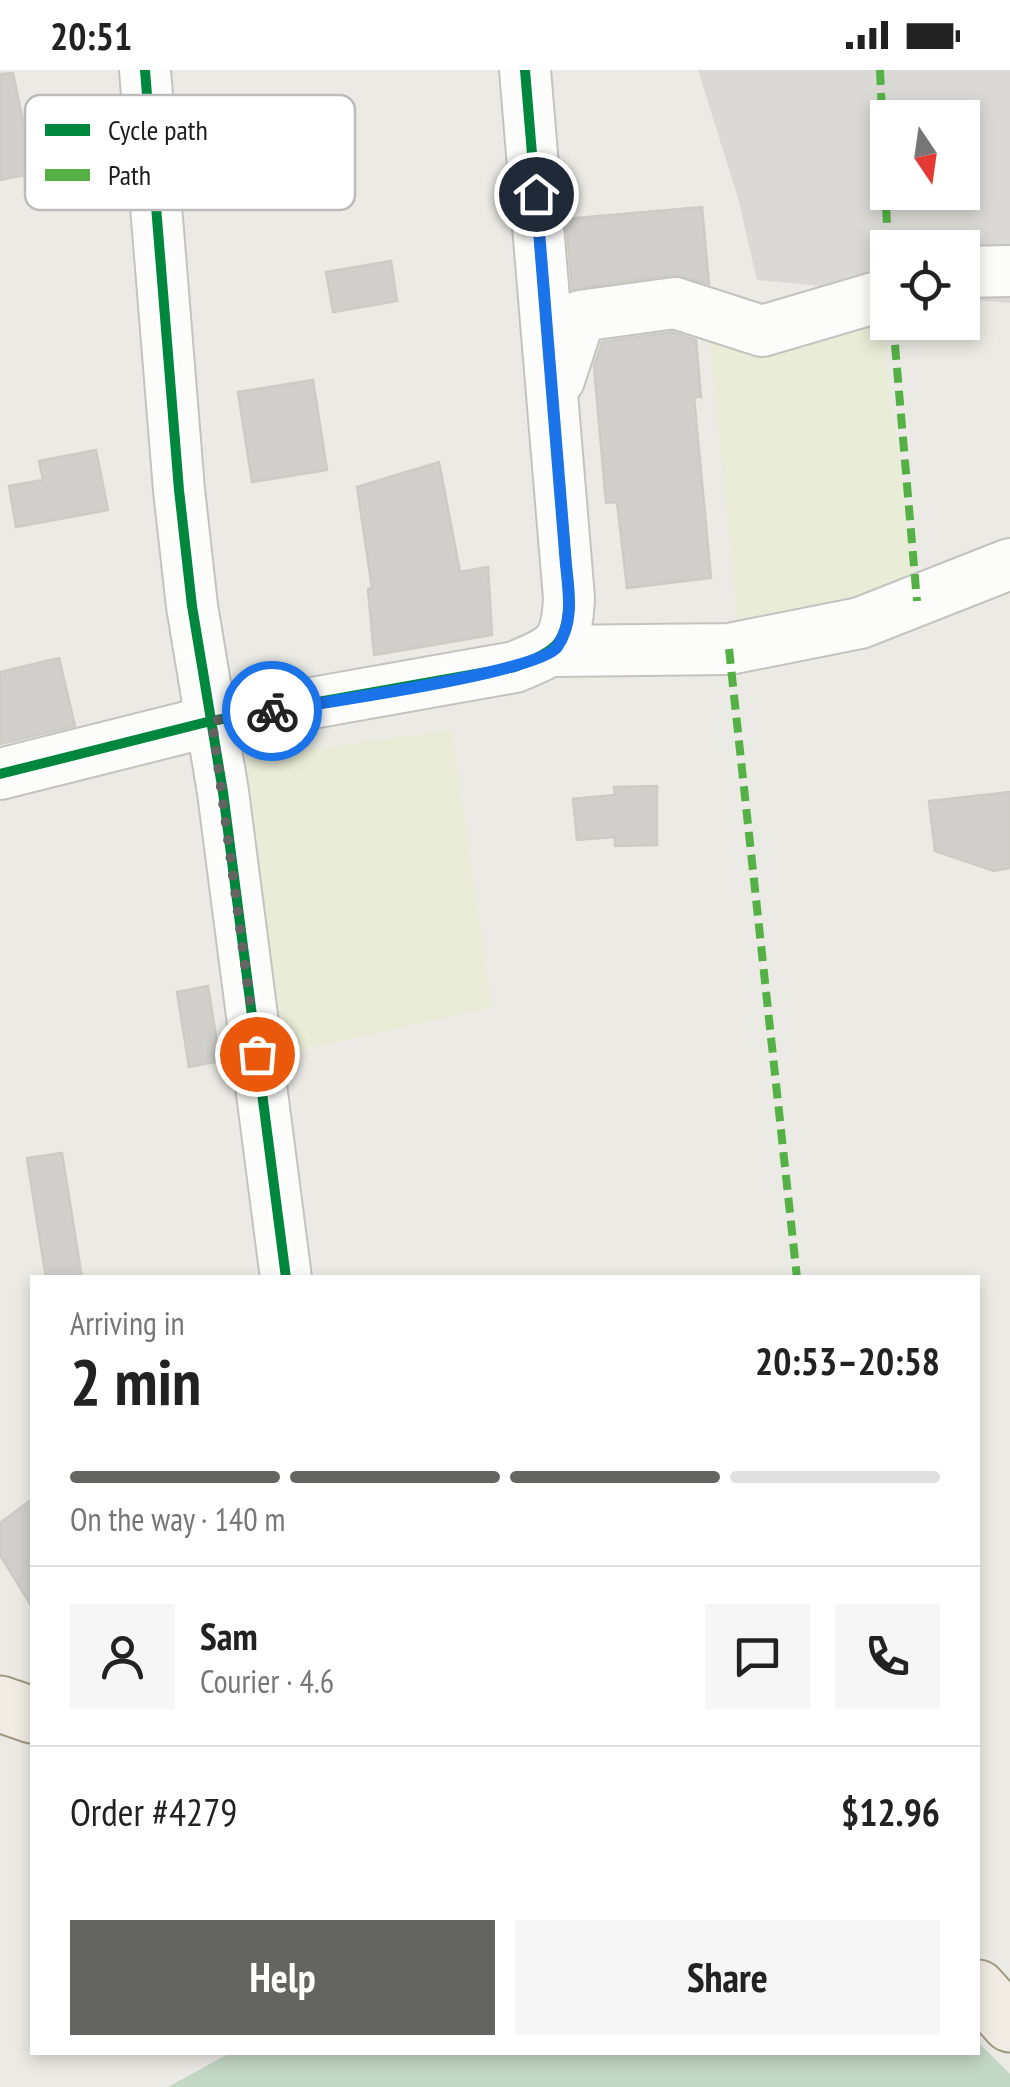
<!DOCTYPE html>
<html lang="en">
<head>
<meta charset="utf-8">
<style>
	:root { --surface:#fff; --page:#f6f6f6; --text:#222; --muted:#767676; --line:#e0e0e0; --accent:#646462 }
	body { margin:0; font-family:"PT Sans Narrow",sans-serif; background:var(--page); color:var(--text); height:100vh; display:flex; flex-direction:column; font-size:38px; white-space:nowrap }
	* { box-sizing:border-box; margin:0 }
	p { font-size:32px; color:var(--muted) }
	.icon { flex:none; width:55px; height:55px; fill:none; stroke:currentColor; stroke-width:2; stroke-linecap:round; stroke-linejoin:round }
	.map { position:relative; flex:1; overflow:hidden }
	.drawer { position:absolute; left:30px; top:1205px; width:950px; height:780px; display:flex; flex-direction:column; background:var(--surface); border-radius:0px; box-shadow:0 5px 15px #0003 }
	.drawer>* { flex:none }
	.needle { width:65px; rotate:167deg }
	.controls { position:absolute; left:870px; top:30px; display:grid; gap:20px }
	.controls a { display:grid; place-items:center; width:110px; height:110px; border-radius:0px; background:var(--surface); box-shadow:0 5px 15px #0003; font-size:50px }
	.pin { position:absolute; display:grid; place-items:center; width:85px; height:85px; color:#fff; margin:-42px; border:5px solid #fff; border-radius:50%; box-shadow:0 2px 10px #0007 }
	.courier { position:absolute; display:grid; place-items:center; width:100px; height:100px; margin:-50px; border:8px solid #1a73e8; border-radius:50%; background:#fff; color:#222; box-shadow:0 2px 12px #0007 }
	.summary em { font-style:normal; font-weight:800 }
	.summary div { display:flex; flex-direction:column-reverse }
	.summary { display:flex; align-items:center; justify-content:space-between; height:170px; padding:0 40px }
	h1 { font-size:65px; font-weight:800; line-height:75px }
	.bar { display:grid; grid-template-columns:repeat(4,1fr); gap:15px 10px; align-content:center; height:120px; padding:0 40px }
	.bar i { height:12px; border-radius:8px; background:var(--line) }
	.bar .selected { background:var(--accent) }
	.bar p { grid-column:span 4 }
	.line { display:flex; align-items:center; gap:25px; padding:0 40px; border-top:2px solid var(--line) }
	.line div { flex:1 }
	.round { display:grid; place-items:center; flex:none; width:105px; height:105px; border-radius:0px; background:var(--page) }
	.action { display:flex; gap:20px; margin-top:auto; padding:20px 40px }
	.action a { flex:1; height:115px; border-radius:0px; background:var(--accent); color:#fff; font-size:40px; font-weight:800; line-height:115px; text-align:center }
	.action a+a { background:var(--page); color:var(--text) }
	.status { display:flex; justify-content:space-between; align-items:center; height:70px; padding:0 50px; background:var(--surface); direction:ltr }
	.status svg { height:28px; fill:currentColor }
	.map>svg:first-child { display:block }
	.residential { fill:#dad9d6; fill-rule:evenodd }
	.farmland { fill:#e9ecd6 }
	.cemetery { fill:#c3d7c5 }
	.building { fill:#d1cfcb; stroke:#cecbc5; stroke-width:2.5 }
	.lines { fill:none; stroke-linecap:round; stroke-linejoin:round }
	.minor-casing { stroke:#c3c3c0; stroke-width:54 }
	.major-casing { stroke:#a19a81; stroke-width:59 }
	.minor { stroke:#fcfcfb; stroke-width:50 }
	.major { stroke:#f0ece3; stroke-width:55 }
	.quiet { stroke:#55b145; stroke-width:8; stroke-dasharray:15 8; stroke-linecap:butt }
	.cycleway-casing { stroke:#fff; stroke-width:16 }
	.cycleway { stroke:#00873e; stroke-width:10 }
	.done { stroke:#646462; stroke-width:10; stroke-dasharray:0 18 }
	.route { stroke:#1a73e8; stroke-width:12 }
	.key { fill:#fff; stroke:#bbb; stroke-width:2.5 }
	.key-label { font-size:28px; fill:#1c1c1c }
</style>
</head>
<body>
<div class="status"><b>20:51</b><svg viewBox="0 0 49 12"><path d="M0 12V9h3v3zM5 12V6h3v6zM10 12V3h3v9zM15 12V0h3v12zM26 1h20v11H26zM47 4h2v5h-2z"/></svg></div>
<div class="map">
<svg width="1010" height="2017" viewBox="0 0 1010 2017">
	<rect width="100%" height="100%" fill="#ebeae4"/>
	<!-- residential -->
	<path class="residential" d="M698,0H1010V233L963,229L962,178H888L887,222L757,210L738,128ZM888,48H962V122H888Z"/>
	<!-- farmland -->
	<path class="farmland" d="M880,236L917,531L738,554L707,243Z
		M452,660L492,937L284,984L246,688Z"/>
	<!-- cemetery -->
	<path class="cemetery" d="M978,1972L1010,2004V2017H168L230,1983L978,1982Z"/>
	<!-- building -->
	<path class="building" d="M13,3L28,75L55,69L67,127L30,134L24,105L0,110V4Z
		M702,137L709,214L671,205L572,219L566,149Z
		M391,191L397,231L333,242L326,202Z
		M672,262L696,270L701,327H694L711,508L627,518L617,432L606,433L594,296L602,272Z
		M313,310L327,400L252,412L238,322Z
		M96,380L108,440L16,457L9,416L43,410L39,391Z
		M439,392L460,502L488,497L492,565L374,585L368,519L372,518L357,417Z
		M59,588L75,656L0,674V602Z
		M657,716V775L615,776V767L577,770L573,729L615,725L614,717Z
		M1010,722V798L994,801L935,781L929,731Z
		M208,916L220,991L189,997L177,922Z
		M62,1083L82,1208H46L27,1088Z
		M32,1429V1537L0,1485V1453Z"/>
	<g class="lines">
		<!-- minor casing -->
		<g class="minor-casing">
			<path id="minor" d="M145,0L179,420L192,536L223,722L286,1208
				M962,202L1010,201
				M559,310L580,246L675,233L762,261L888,224
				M555,581L729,579L860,553L1010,494
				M0,704L211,651L515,597C556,580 567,576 569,528L525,0"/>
		</g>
		<!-- major casing -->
		<g class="major-casing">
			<path id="major" d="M0,1634L32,1645
				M978,1918L1010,1954"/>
		</g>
		<!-- minor -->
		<use href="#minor" class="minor"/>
		<!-- major -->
		<use href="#major" class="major"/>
		<!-- quiet -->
		<path class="quiet" d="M880,0L888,178
			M893,252L917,531
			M729,579L797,1208"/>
		<!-- cycleway casing -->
		<g class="cycleway-casing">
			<path id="cycleway" d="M145,0L179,420L192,536L223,722L286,1208
				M0,704L211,651L515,597C556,580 567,576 569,528L525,0"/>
		</g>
		<!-- cycleway -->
		<use href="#cycleway" class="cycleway"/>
	</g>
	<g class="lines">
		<!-- done -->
		<path class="done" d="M257,984L212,651L272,641"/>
		<!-- route -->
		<path class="route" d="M272,641C316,633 538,603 557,577C574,553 569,523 566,495L536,124"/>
	</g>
	<!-- legend -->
	<rect x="25" y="25" width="330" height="115" rx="15" class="key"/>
	<rect x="45" y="54" width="45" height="12" fill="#00873e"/>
	<rect x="45" y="99" width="45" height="12" fill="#55b145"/>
	<g class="key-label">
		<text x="108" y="70">Cycle path</text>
		<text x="108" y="115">Path</text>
	</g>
</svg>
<div class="controls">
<a><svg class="needle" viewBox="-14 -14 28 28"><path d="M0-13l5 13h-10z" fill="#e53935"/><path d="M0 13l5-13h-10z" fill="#767676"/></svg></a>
<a><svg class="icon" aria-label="locate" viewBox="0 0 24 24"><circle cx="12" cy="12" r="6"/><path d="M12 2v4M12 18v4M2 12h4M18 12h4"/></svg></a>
</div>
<div class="pin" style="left:257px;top:984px;background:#ea580c"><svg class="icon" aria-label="bag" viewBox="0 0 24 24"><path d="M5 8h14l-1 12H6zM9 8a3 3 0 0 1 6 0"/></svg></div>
<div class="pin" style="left:536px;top:124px;background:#1f2937"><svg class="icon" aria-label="home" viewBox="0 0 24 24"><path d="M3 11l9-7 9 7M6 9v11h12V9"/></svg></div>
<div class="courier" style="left:272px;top:641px"><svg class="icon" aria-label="bike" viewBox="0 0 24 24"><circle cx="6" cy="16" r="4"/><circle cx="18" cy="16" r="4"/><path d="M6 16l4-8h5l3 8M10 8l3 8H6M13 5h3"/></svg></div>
<section class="drawer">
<div class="summary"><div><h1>2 min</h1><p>Arriving in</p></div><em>20:53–20:58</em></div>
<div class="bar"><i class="selected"></i><i class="selected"></i><i class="selected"></i><i></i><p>On the way · 140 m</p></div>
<div class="line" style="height:180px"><a class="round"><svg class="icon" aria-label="person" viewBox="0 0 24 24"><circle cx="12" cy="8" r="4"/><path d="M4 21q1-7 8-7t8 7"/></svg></a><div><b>Sam</b><p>Courier · 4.6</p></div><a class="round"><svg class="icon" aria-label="chat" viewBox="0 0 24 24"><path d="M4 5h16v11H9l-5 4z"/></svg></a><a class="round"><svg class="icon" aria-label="phone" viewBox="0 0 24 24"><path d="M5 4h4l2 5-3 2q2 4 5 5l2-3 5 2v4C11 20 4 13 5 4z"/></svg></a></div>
<div class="line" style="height:130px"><div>Order #4279</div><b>$12.96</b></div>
<div class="action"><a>Help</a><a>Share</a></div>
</section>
</div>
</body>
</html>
